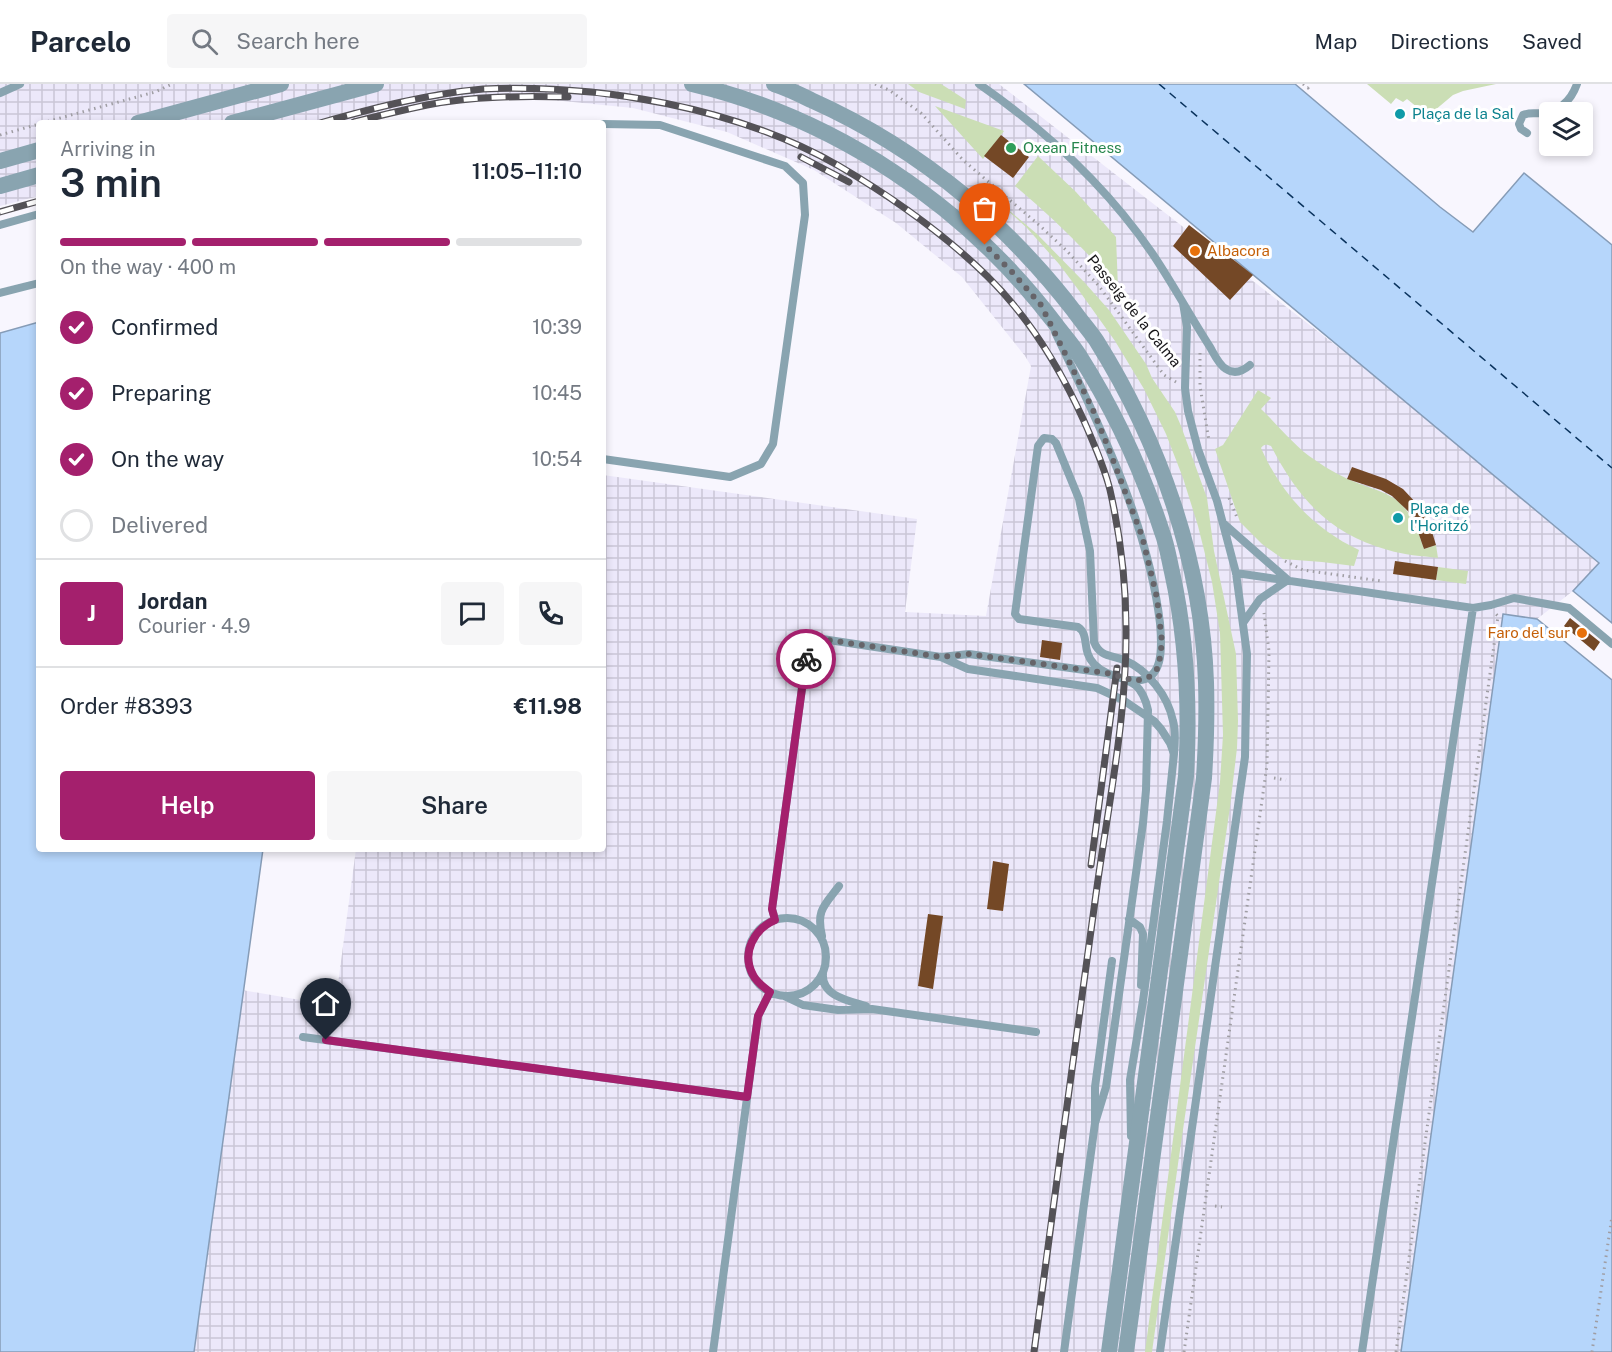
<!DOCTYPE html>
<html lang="en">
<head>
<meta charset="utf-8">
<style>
	:root { --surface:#fff; --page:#f6f6f7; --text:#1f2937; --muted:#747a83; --line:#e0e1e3; --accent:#a4206d }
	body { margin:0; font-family:"Public Sans",sans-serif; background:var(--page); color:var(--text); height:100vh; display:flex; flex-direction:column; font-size:22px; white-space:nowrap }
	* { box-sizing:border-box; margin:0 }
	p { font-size:20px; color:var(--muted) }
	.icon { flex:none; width:33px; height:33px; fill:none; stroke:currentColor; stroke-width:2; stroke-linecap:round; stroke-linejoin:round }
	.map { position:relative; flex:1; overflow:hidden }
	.side { position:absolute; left:36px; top:36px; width:570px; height:732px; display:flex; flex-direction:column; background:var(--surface); border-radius:6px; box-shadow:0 3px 9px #0003 }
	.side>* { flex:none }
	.fabs { position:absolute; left:1539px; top:18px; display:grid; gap:12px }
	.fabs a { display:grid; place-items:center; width:54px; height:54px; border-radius:6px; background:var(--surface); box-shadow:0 3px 9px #0003; font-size:30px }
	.pin { position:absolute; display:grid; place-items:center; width:51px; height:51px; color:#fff; margin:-62px -26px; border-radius:50% 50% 50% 0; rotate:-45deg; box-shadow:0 0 6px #0007 }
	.pin .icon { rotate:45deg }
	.courier { position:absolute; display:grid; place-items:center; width:60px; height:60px; margin:-30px; border:4px solid #a4206d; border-radius:50%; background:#fff; color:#222; box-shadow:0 2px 8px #0007 }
	.headline em { font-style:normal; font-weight:600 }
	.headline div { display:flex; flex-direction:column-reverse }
	.headline { display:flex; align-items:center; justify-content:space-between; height:102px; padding:0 24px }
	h1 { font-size:39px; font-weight:600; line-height:45px }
	.bar { display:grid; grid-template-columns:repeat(4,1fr); gap:9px 6px; align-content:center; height:72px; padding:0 24px }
	.bar i { height:8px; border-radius:4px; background:var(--line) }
	.bar .active { background:var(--accent) }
	.bar p { grid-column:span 4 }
	.line { display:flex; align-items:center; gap:15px; padding:0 24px; border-top:2px solid var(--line) }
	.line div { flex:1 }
	.round { display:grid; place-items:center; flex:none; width:63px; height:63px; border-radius:6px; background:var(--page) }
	ol { padding:0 24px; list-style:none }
	li { display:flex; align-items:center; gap:18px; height:66px }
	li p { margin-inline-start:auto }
	li .icon { padding:6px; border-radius:50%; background:var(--accent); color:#fff; stroke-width:4 }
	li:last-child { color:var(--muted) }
	li i { width:33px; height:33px; border:3px solid var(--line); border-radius:50% }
	.cta { display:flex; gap:12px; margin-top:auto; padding:12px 24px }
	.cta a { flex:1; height:69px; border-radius:6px; background:var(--accent); color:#fff; font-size:24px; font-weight:600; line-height:69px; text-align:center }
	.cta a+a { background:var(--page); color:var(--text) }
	header { display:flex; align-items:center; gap:36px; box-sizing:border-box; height:84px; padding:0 30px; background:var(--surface); border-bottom:2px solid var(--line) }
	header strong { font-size:28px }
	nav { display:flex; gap:33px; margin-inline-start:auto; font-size:21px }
	.search { width:420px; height:54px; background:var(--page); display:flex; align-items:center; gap:15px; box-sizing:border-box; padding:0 21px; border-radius:6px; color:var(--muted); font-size:22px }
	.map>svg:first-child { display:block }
	.industrial { fill:url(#industrial-grid) }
	.green { fill:#cbdeb5 }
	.water { fill:#b6d6fb; stroke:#869cb7; stroke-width:1.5 }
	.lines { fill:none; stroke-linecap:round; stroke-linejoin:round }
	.ferry { stroke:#0a335d; stroke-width:1.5; stroke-dasharray:8 6; stroke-linecap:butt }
	.building { fill:#744826 }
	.path { stroke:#9f9da3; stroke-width:3; stroke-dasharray:1.5 4.5; stroke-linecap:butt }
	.lane { stroke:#89a4b0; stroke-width:8 }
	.street { stroke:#89a4b0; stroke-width:16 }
	.rail-casing { stroke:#545257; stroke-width:7 }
	.rail { stroke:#fff; stroke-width:4.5; stroke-dasharray:14; stroke-linecap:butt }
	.done { stroke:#666469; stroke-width:6; stroke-dasharray:0 10.8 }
	.route { stroke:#a4206d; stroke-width:8 }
	.culture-dot { fill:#0f9aa8; stroke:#fff; stroke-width:2 }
	.leisure-dot { fill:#2e9e5b; stroke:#fff; stroke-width:2 }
	.food-dot { fill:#e8710a; stroke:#fff; stroke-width:2 }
	.labels { text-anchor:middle; stroke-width:6; stroke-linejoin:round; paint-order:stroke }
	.culture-label { font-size:15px; fill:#0d838f; stroke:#fff; text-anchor:start }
	.leisure-label { font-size:15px; fill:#27864d; stroke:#fff; text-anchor:start }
	.food-label { font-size:15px; fill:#c56008; stroke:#fff; text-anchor:start }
	.street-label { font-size:15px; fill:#171619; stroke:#fff }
</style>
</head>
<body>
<header>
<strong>Parcelo</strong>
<div class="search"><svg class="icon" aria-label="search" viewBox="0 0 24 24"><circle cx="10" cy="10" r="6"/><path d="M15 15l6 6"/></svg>Search here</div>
<nav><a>Map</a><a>Directions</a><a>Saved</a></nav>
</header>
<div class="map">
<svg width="1612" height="1268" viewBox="0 0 1612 1268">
	<defs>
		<pattern id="industrial-grid" width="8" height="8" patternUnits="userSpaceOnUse" patternTransform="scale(1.5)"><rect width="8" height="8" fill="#ece8fa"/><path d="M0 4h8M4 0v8" fill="none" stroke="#cac6d6"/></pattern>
	</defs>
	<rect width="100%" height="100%" fill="#f8f6fe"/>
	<!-- industrial -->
	<path class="industrial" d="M0,0H999L1383,298L1599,480L1573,507L1537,535L1503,530L1401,1268H194L242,906L335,922L356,765H603V391L917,435L905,528L986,532L1031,282L1025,272L962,193L896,139L814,86L727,48L633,24L543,15L484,16L397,28L340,39H39V112L0,122Z"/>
	<!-- green -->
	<path class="green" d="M908,0H941L966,16L965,25L919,8Z
		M1367,0H1496L1463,7L1453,11L1428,32L1407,15L1403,18L1396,14L1391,20Z
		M935,22L1004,47L983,75Z
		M1038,72L1076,108L1116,153L1118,204C1087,167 1053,134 1015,102Z
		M985,106L1037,150L1085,199L1109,226L1146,280L1152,294L1175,328L1181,342L1207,414L1214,467L1236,570L1238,637L1237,664L1230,723L1178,1080L1152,1268H1145L1220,698L1223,651L1220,549L1212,498L1198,442L1183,394L1166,350L1144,305L1115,257L1080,208L1059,180L1027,144Z
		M1258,306L1271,314L1261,325C1278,341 1296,364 1315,376C1329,386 1344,394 1360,400C1378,407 1395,410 1407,427C1416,437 1419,452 1424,465L1436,461L1438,474C1422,472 1404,471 1388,466C1329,450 1298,414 1271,362C1266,360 1264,360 1261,364C1281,410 1314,445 1359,466L1354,482L1322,478L1283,475L1262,460L1240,438L1215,365L1223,361Z
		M1438,483L1468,487L1466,500L1436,496Z"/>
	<!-- water -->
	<path class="water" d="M1024,0H1295L1440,123L1473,148L1524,89L1612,161V539L1573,507L1599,479Z
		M39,238V765H263L194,1268H0V249Z
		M1503,530L1537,535L1612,596V1268H1401Z"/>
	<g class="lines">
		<!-- ferry -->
		<path class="ferry" d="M1159,0L1612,384"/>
	</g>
	<!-- building -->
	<path class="building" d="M1001,51L1029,73L1013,94L984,72Z
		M1189,141L1253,191L1230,216L1173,162Z
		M1352,383L1386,395L1403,405L1418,421L1426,433L1432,448L1436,461L1424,465L1417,445L1408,427L1392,412L1381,406L1347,395Z
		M1395,477L1438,483L1436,496L1393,490Z
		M1570,534L1600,558L1594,567L1564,542Z
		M1042,556L1062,559L1060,576L1040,573Z
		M993,777L1009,780L1003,827L987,825Z
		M928,830L943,832L933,905L918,902Z"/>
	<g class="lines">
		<!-- path -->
		<path class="path" d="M875,0L889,6L921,29L963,76L1039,141L1066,166L1099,202L1164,291L1176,298
			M1303,0L1308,4L1311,0
			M42,39L155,8L172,0
			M0,51L39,40
			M1200,269V302L1209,357
			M1229,414L1238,436
			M1285,477L1303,486L1381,497
			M1274,694L1286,696
			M1215,1122L1222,1123
			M1184,1268L1267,681L1269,567L1264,529
			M1396,1268L1498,532L1496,530
			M1592,1268L1612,1132"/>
		<!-- lane -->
		<path class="lane" d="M979,0C1045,46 1106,102 1152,169C1173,200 1190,232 1210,263C1214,270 1219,281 1226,285C1235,291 1243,287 1250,281
			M0,9L20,0
			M603,40L660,41L785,82L803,99L805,131L773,360L761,380L730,393L603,375
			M1527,49L1521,45L1519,40L1523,31C1530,28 1535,30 1542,29C1560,27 1571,17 1577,0
			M0,141L39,130
			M0,209L39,199
			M1055,248C1098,338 1148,439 1160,539C1162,562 1165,601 1131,596
			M1223,439L1288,496L1260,515L1243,539
			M1236,489L1473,524L1491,521L1514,514L1569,524L1612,560
			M941,573L968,585L1097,604L1123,616L1154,637L1161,645L1170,659L1174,670L1167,737L1143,917L1130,996L1131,1052
			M748 873a39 39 0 1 1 78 0a39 39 0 1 1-78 0Z
			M775,835L772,825L809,553L941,573L969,570L1106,589
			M1129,835L1140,843L1143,850L1141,901
			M822,852C816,826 824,822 839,802
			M823,890C821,912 850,917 866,922
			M784,912L803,921L838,926L872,925L1036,948
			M303,953L747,1013
			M1095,1039L1106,1003L1143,739L1146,706L1148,626C1139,585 1115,601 1094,580C1081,566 1090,551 1078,543L1019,535L1015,530L1038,362L1044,354L1052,355L1056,359L1079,415L1090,467L1094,558C1100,573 1111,571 1124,576C1148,586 1168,612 1173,637C1176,647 1175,659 1174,670
			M713,1268L758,932L770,908
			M1064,1268L1095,1039V1003L1112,877
			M1160,1268L1245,673L1247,570L1236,489L1217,417L1198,365L1188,327L1185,304L1187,243L1183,219
			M1362,1268L1473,524"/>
		<!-- street -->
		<path class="street" d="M692,0C835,34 965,121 1054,238C1062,249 1072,260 1079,271C1114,326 1142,386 1162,448C1167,461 1169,475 1172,488C1187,556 1190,623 1186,692L1109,1268
			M774,0C787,4 799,10 811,16C867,41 918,73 965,112C1005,147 1042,185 1074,227C1081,237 1089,246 1096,256C1160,358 1202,478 1206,598C1207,630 1206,662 1204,694L1126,1268
			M138,39L281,0
			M232,39L376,0
			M0,77L39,66
			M0,102L39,91"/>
		<!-- rail casing -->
		<g class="rail-casing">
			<path id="rail" d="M354,38C378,32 403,26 427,21C473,12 521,12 568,13
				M320,39C374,24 427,10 483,5C600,0 736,23 839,82C892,113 943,149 987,192C1029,233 1060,284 1084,337C1094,360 1104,382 1110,406C1120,450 1126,499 1126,544C1127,633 1108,722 1096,810C1075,963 1054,1115 1034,1268
				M801,73L849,98
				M0,128L39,117
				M1091,781L1117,584"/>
		</g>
		<!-- rail -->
		<use href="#rail" class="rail"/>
	</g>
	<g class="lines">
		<!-- done -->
		<path class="done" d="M806,575L809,553L941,573L969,570L1107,589L1136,597L1149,593L1157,585L1159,580L1162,558L1157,514L1142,452L1108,363L1093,326L1041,221L1013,189L985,161"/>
		<!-- route -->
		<path class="route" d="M326,956L747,1013L758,932L770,908C764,903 757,899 753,891C741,869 754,845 775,836L772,825L806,575"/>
	</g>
	<!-- markers -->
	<g class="culture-dot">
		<circle cx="1400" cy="30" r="6"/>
		<circle cx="1398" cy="434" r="6"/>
	</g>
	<circle class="leisure-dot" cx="1011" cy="64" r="6"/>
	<g class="food-dot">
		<circle cx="1195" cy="167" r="6"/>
		<circle cx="1582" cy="549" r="6"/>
	</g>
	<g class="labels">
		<!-- culture labels -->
		<g class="culture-label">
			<text x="1412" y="35">Plaça de la Sal</text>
			<text x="1410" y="430">Plaça de<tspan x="1410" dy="17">l'Horitzó</tspan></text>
		</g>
		<!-- leisure labels -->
		<g class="leisure-label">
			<text x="1023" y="69">Oxean Fitness</text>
		</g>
		<!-- food labels -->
		<g class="food-label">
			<text x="1207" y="172">Albacora</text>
			<text x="1570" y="554" text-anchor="end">Faro del sur</text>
		</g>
		<!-- street labels -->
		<g class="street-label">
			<text transform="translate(1134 227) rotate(51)" y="5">Passeig de la Calma</text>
		</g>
	</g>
</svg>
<div class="fabs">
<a><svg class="icon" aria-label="layers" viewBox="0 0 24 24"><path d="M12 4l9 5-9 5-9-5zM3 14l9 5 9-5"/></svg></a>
</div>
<div class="pin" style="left:985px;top:161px;background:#ea580c"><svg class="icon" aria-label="bag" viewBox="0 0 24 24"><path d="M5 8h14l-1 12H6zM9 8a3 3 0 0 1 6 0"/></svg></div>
<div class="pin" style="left:326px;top:956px;background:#1f2937"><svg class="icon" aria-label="home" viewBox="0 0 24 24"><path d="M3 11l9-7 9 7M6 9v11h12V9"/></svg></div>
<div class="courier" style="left:806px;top:575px"><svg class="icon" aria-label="bike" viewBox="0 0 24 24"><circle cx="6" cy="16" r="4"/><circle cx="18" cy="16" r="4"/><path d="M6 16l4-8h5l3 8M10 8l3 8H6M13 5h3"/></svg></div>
<section class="side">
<div class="headline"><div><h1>3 min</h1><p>Arriving in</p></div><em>11:05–11:10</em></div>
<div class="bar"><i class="active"></i><i class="active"></i><i class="active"></i><i></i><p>On the way · 400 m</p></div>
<ol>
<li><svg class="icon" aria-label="check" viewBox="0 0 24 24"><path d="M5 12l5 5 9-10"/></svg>Confirmed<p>10:39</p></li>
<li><svg class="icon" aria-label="check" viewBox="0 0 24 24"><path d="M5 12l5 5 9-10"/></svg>Preparing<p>10:45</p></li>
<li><svg class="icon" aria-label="check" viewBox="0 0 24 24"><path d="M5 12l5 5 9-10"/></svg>On the way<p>10:54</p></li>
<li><i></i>Delivered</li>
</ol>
<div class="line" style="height:108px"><b class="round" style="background:var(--accent);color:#fff">J</b><div><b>Jordan</b><p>Courier · 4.9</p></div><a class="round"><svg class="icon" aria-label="chat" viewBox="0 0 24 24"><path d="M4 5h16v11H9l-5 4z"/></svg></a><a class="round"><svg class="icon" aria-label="phone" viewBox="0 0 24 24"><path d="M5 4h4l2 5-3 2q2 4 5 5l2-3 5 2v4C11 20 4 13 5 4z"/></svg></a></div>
<div class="line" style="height:78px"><div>Order #8393</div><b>€11.98</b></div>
<div class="cta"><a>Help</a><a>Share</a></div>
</section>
</div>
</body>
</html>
